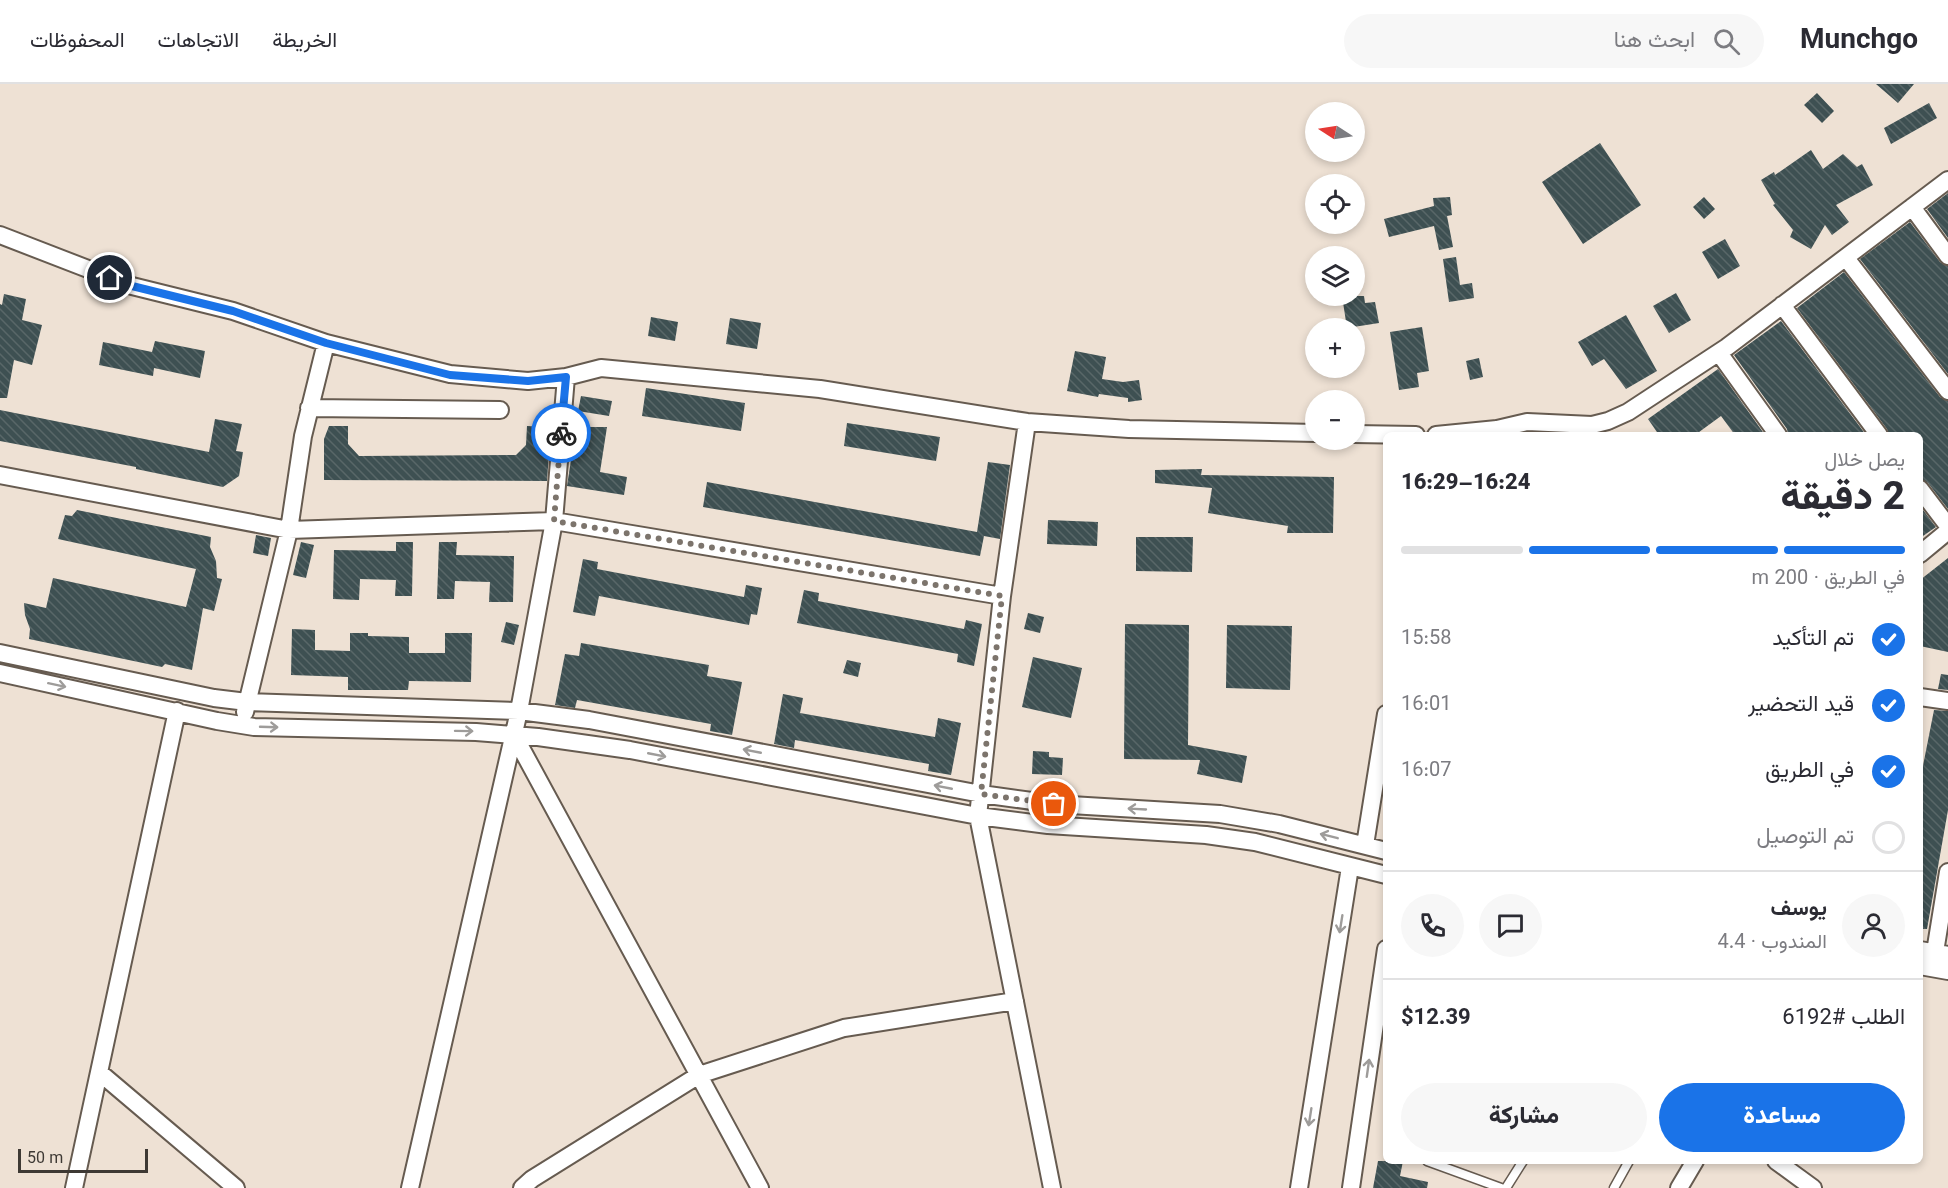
<!DOCTYPE html>
<html lang="ar">
<head>
<meta charset="utf-8">
<style>
	:root { --surface:#fff; --page:#f7f7f7; --text:#2b2b33; --muted:#7c7c81; --line:#e1e1e2; --accent:#1a73e8 }
	body { margin:0; font-family:Georgia,Vazirmatn,serif; background:var(--page); color:var(--text); direction:rtl; height:100vh; display:flex; flex-direction:column; font-size:22px; white-space:nowrap }
	* { box-sizing:border-box; margin:0 }
	p { font-size:20px; color:var(--muted) }
	.icon { flex:none; width:33px; height:33px; fill:none; stroke:currentColor; stroke-width:2; stroke-linecap:round; stroke-linejoin:round }
	.map { position:relative; flex:1; overflow:hidden; direction:ltr }
	.sheet { position:absolute; left:1383px; top:348px; width:540px; height:732px; display:flex; flex-direction:column; background:var(--surface); border-radius:9px; box-shadow:0 3px 9px #0003; direction:rtl }
	.sheet>* { flex:none }
	.needle { width:39px; rotate:282deg }
	.fabs { position:absolute; left:1305px; top:18px; display:grid; gap:12px }
	.fabs a { display:grid; place-items:center; width:60px; height:60px; border-radius:50%; background:var(--surface); box-shadow:0 3px 9px #0003; font-size:30px }
	.scale { position:absolute; left:18px; bottom:15px; width:130px; box-sizing:border-box; padding-left:6px; border:3px solid #3e3934; border-top:0; font-size:16px; line-height:21px; white-space:nowrap; color:#3e3934; -webkit-text-stroke:4px #eee1d4; paint-order:stroke }
	.pin { position:absolute; display:grid; place-items:center; width:51px; height:51px; color:#fff; margin:-26px; border:3px solid #fff; border-radius:50%; box-shadow:0 2px 6px #0007 }
	.courier { position:absolute; display:grid; place-items:center; width:60px; height:60px; margin:-30px; border:4px solid #1a73e8; border-radius:50%; background:#fff; color:#222; box-shadow:0 2px 8px #0007 }
	.head em { font-style:normal; font-weight:800 }
	.head div { display:flex; flex-direction:column-reverse }
	.head { display:flex; align-items:center; justify-content:space-between; height:102px; padding:0 18px }
	h1 { font-size:39px; font-weight:800; line-height:45px }
	.bar { display:grid; grid-template-columns:repeat(4,1fr); gap:9px 6px; align-content:center; height:72px; padding:0 18px }
	.bar i { height:8px; border-radius:4px; background:var(--line) }
	.bar .active { background:var(--accent) }
	.bar p { grid-column:span 4 }
	.line { display:flex; align-items:center; gap:15px; padding:0 18px; border-top:2px solid var(--line) }
	.line div { flex:1 }
	.round { display:grid; place-items:center; flex:none; width:63px; height:63px; border-radius:32px; background:var(--page) }
	ol { padding:0 18px; list-style:none }
	li { display:flex; align-items:center; gap:18px; height:66px }
	li p { margin-inline-start:auto }
	li .icon { padding:6px; border-radius:50%; background:var(--accent); color:#fff; stroke-width:4 }
	li:last-child { color:var(--muted) }
	li i { width:33px; height:33px; border:3px solid var(--line); border-radius:50% }
	.primary-button { display:flex; gap:12px; margin-top:auto; padding:12px 18px }
	.primary-button a { flex:1; height:69px; border-radius:36px; background:var(--accent); color:#fff; font-size:24px; font-weight:800; line-height:69px; text-align:center }
	.primary-button a+a { background:var(--page); color:var(--text) }
	header { display:flex; align-items:center; gap:36px; box-sizing:border-box; height:84px; padding:0 30px; background:var(--surface); border-bottom:2px solid var(--line) }
	header strong { font-size:28px }
	nav { display:flex; gap:33px; margin-inline-start:auto; font-size:21px }
	.search { width:420px; height:54px; background:var(--page); display:flex; align-items:center; gap:15px; box-sizing:border-box; padding:0 21px; border-radius:33px; color:var(--muted); font-size:22px }
	.map>svg:first-child { display:block }
	.building { fill:url(#building-back-hatch) }
	.lines { fill:none; stroke-linecap:round; stroke-linejoin:round }
	.service-casing { stroke:#665b50; stroke-width:11 }
	.minor-casing { stroke:#665b50; stroke-width:20 }
	.service { stroke:#fff; stroke-width:8 }
	.minor { stroke:#fff; stroke-width:16 }
	.oneway { stroke:#9e9c9a }
	.done { stroke:#7c746c; stroke-width:6; stroke-dasharray:0 10.8 }
	.route { stroke:#1a73e8; stroke-width:8 }
</style>
</head>
<body>
<header>
<strong>Munchgo</strong>
<div class="search"><svg class="icon" aria-label="search" viewBox="0 0 24 24"><circle cx="10" cy="10" r="6"/><path d="M15 15l6 6"/></svg>ابحث هنا</div>
<nav><a>الخريطة</a><a>الاتجاهات</a><a>المحفوظات</a></nav>
</header>
<div class="map">
<svg width="1948" height="1104" viewBox="0 0 1948 1104">
	<defs>
		<pattern id="building-back-hatch" width="6" height="6" patternUnits="userSpaceOnUse" patternTransform="scale(1.5)"><rect width="6" height="6" fill="#3e5052"/><path d="M-1 5l2 2M0 0l6 6M5-1l2 2" fill="none" stroke="#596768"/></pattern>
	</defs>
	<rect width="100%" height="100%" fill="#eee1d4"/>
	<!-- building -->
	<path class="building" d="M1876,0H1914L1898,19Z
		M1817,9L1834,27L1822,39L1804,21Z
		M1929,19L1937,34L1891,60L1884,44Z
		M1600,59L1641,121L1583,160L1542,98Z
		M1811,66L1823,85L1843,70L1857,83L1862,80L1873,101L1836,121L1849,138L1832,151L1825,141L1811,165L1790,153L1793,146L1773,121L1775,120L1761,96L1774,88L1775,91Z
		M1948,109V154L1927,125Z
		M1450,113L1452,131L1447,132L1453,163L1439,166L1434,142L1389,153L1384,135L1434,122L1433,114Z
		M1704,113L1715,125L1704,135L1693,123Z
		M1910,138L1940,178L1948,182V290L1860,175Z
		M1725,155L1740,182L1718,195L1702,168Z
		M1456,173L1460,201L1472,199L1474,214L1449,218L1443,175Z
		M1844,188L1940,313L1948,317V425L1928,399L1920,395V351H1889L1887,345L1797,224Z
		M1676,209L1691,236L1669,249L1653,222Z
		M4,210L26,215L22,236L42,241L32,281L14,276L7,314H0V220L2,221Z
		M1342,212H1364L1365,219L1375,218L1379,239L1347,244Z
		M1626,231L1657,287L1626,305L1604,275L1592,282L1578,258Z
		M651,233L678,238L675,257L648,252Z
		M730,234L761,239L757,265L726,260Z
		M1781,237L1866,351H1788L1787,345L1734,271Z
		M1422,243L1429,287L1417,289L1419,303L1399,306L1390,248Z
		M155,257L205,267L200,294L154,284L153,292L99,281L103,258L152,268Z
		M1075,267L1106,273L1102,295L1123,298L1139,296L1142,316L1128,318V314L1099,310L1098,313L1067,307Z
		M1479,274L1483,293L1470,296L1466,277Z
		M1718,285L1765,351H1735L1721,332L1695,351H1659L1648,335Z
		M646,304L745,319L741,347L642,332Z
		M581,312L612,317L609,332L578,327Z
		M0,326L209,368L215,335L242,340L236,367L243,368L239,392L223,403L136,385V383L0,357Z
		M847,339L940,353L936,377L844,362Z
		M329,342H348V360L359,372L516,371L526,361L527,342L551,343L547,397L324,396V355Z
		M576,343H607L600,388L627,393L624,411L567,402Z
		M988,378L1010,381L1000,455L984,452L980,472L703,423L707,398L977,448Z
		M1202,385L1201,391L1334,393L1333,449H1287L1288,442L1208,429L1212,404L1155,399V386Z
		M1920,422L1936,443L1920,454Z
		M77,426L211,453L210,463L216,477L217,494L222,495L214,527L203,524L192,586L165,580L162,583L29,555L30,545L25,531L24,519L46,524L53,494L186,523L196,485L58,455L65,431L72,432Z
		M1048,436L1098,438L1097,462L1047,460Z
		M256,451L271,454L268,472L253,469Z
		M1136,453H1193L1192,488L1136,487Z
		M301,458L314,461L306,494L293,491Z
		M396,458H413L412,512H395L396,496L360,495L359,516L333,515L334,466L396,467Z
		M439,458H457L456,471L514,472L513,518H489L490,498L455,497L454,515H437Z
		M1948,474V568L1920,562V496Z
		M583,475L598,478L597,485L744,513L746,501L762,504L757,531L751,530L749,541L599,512L595,532L573,528Z
		M804,506L819,509L818,517L964,545L966,536L982,540L974,582L957,578L958,570L797,539Z
		M1028,529L1044,533L1040,549L1024,545Z
		M506,538L519,541L514,561L501,558Z
		M1125,540L1189,541L1188,661L1247,672L1242,699L1197,690L1200,676L1124,675Z
		M1227,541L1292,542L1290,606L1226,604Z
		M292,545L315,546V566L350,567V549H368V552L409,553V569H445V549H472L471,598L409,597L408,606H348V593L291,591Z
		M581,559L709,581L707,592L742,598L732,651L710,647L711,640L577,616L575,624L555,621L565,570L579,572Z
		M1033,573L1082,584L1071,634L1022,623Z
		M847,576L861,579L858,593L843,589Z
		M1941,590L1948,591V606L1938,605Z
		M783,610L803,614L800,629L935,653L938,634L961,639L951,691L928,687L929,680L795,656L794,664L774,660Z
		M1934,626L1948,627V726L1927,845H1920V697Z
		M1033,667L1049,668V673L1063,674L1062,691L1032,690Z
		M1378,1077H1403L1400,1092L1428,1098L1427,1104H1373Z"/>
	<g class="lines">
		<!-- service casing -->
		<g class="service-casing">
			<path id="service" d="M1427,1077L1501,1104
				M1506,1104L1523,1077
				M1614,1104L1629,1077"/>
		</g>
		<!-- minor casing -->
		<g class="minor-casing">
			<path id="minor" d="M1912,123L1948,172
				M0,151L132,202L233,227L326,259L450,290L528,297L566,293L601,284L820,305L1027,338L1129,345L1316,349
				M1846,174L1948,307
				M1782,221L1879,351
				M1719,269L1778,351
				M309,324L500,326
				M1027,338L1002,512L978,732L1052,1104
				M1354,350L1416,351
				M1436,351L1497,345L1527,338L1592,341L1608,337L1628,328L1727,263L1948,96
				M0,391L289,446L554,437L1002,512
				M1920,405L1948,442
				M1920,470L1948,447
				M0,569L214,614L247,618L519,627L589,636L981,710L1054,720L1220,730L1279,740L1386,767
				M0,589L217,637L254,643L476,648L538,653L630,666L978,732L1048,741L1206,751L1255,758L1386,791
				M1920,613L1948,617
				M245,628L289,446L303,352L326,259
				M514,651L760,1104
				M1365,761L1386,630
				M1920,866L1948,871
				M1935,868L1948,788
				M1920,882L1948,887
				M99,988L236,1104
				M1776,1077L1813,1104
				M74,1104L177,627
				M410,1104L519,627L554,437L566,293
				M522,1104L532,1095L699,991L844,944L1015,917
				M1299,1104L1350,783
				M1351,1104L1386,865
				M1679,1104L1695,1077"/>
		</g>
		<!-- service -->
		<use href="#service" class="service"/>
		<!-- minor -->
		<use href="#minor" class="minor"/>
	</g>
	<!-- one-way arrows -->
	<defs><path id="oneway-shaft" d="M-6 0H5M1.5-3L5.5 0L1.5 3" fill="none" stroke-width="1.6" stroke-linecap="round" stroke-linejoin="round" transform="scale(1.5)"/></defs>
	<g class="oneway">
		<use href="#oneway-shaft" transform="translate(57 601) rotate(12)"/>
		<use href="#oneway-shaft" transform="translate(269 643) rotate(2)"/>
		<use href="#oneway-shaft" transform="translate(464 647) rotate(1)"/>
		<use href="#oneway-shaft" transform="translate(752 667) rotate(-169)"/>
		<use href="#oneway-shaft" transform="translate(657 671) rotate(11)"/>
		<use href="#oneway-shaft" transform="translate(943 703) rotate(-169)"/>
		<use href="#oneway-shaft" transform="translate(1137 725) rotate(-177)"/>
		<use href="#oneway-shaft" transform="translate(1329 752) rotate(-166)"/>
		<use href="#oneway-shaft" transform="translate(1341 840) rotate(99)"/>
		<use href="#oneway-shaft" transform="translate(1368 984) rotate(-82)"/>
		<use href="#oneway-shaft" transform="translate(1310 1033) rotate(99)"/>
	</g>
	<g class="lines">
		<!-- done -->
		<path class="done" d="M561,349L554,437L1002,512L981,710L1054,720"/>
		<!-- route -->
		<path class="route" d="M110,194L132,202L233,227L326,259L450,291L528,297L566,293L561,349"/>
	</g>
</svg>
<div class="fabs">
<a><svg class="needle" viewBox="-14 -14 28 28"><path d="M0-13l5 13h-10z" fill="#e53935"/><path d="M0 13l5-13h-10z" fill="#7c7c81"/></svg></a>
<a><svg class="icon" aria-label="locate" viewBox="0 0 24 24"><circle cx="12" cy="12" r="6"/><path d="M12 2v4M12 18v4M2 12h4M18 12h4"/></svg></a>
<a><svg class="icon" aria-label="layers" viewBox="0 0 24 24"><path d="M12 4l9 5-9 5-9-5zM3 14l9 5 9-5"/></svg></a>
<a>+</a>
<a>−</a>
</div>
<div class="scale">50 m</div>
<div class="pin" style="left:1054px;top:720px;background:#ea580c"><svg class="icon" aria-label="bag" viewBox="0 0 24 24"><path d="M5 8h14l-1 12H6zM9 8a3 3 0 0 1 6 0"/></svg></div>
<div class="pin" style="left:110px;top:194px;background:#1f2937"><svg class="icon" aria-label="home" viewBox="0 0 24 24"><path d="M3 11l9-7 9 7M6 9v11h12V9"/></svg></div>
<div class="courier" style="left:561px;top:349px"><svg class="icon" aria-label="bike" viewBox="0 0 24 24"><circle cx="6" cy="16" r="4"/><circle cx="18" cy="16" r="4"/><path d="M6 16l4-8h5l3 8M10 8l3 8H6M13 5h3"/></svg></div>
<section class="sheet">
<div class="head"><div><h1>2 دقيقة</h1><p>يصل خلال</p></div><em>16:24–16:29</em></div>
<div class="bar"><i class="active"></i><i class="active"></i><i class="active"></i><i></i><p>في الطريق · 200 m</p></div>
<ol>
<li><svg class="icon" aria-label="check" viewBox="0 0 24 24"><path d="M5 12l5 5 9-10"/></svg>تم التأكيد<p>15:58</p></li>
<li><svg class="icon" aria-label="check" viewBox="0 0 24 24"><path d="M5 12l5 5 9-10"/></svg>قيد التحضير<p>16:01</p></li>
<li><svg class="icon" aria-label="check" viewBox="0 0 24 24"><path d="M5 12l5 5 9-10"/></svg>في الطريق<p>16:07</p></li>
<li><i></i>تم التوصيل</li>
</ol>
<div class="line" style="height:108px"><a class="round"><svg class="icon" aria-label="person" viewBox="0 0 24 24"><circle cx="12" cy="8" r="4"/><path d="M4 21q1-7 8-7t8 7"/></svg></a><div><b>يوسف</b><p>المندوب · 4.4</p></div><a class="round"><svg class="icon" aria-label="chat" viewBox="0 0 24 24"><path d="M4 5h16v11H9l-5 4z"/></svg></a><a class="round"><svg class="icon" aria-label="phone" viewBox="0 0 24 24"><path d="M5 4h4l2 5-3 2q2 4 5 5l2-3 5 2v4C11 20 4 13 5 4z"/></svg></a></div>
<div class="line" style="height:78px"><div>الطلب #6192</div><b>$12.39</b></div>
<div class="primary-button"><a>مساعدة</a><a>مشاركة</a></div>
</section>
</div>
</body>
</html>
